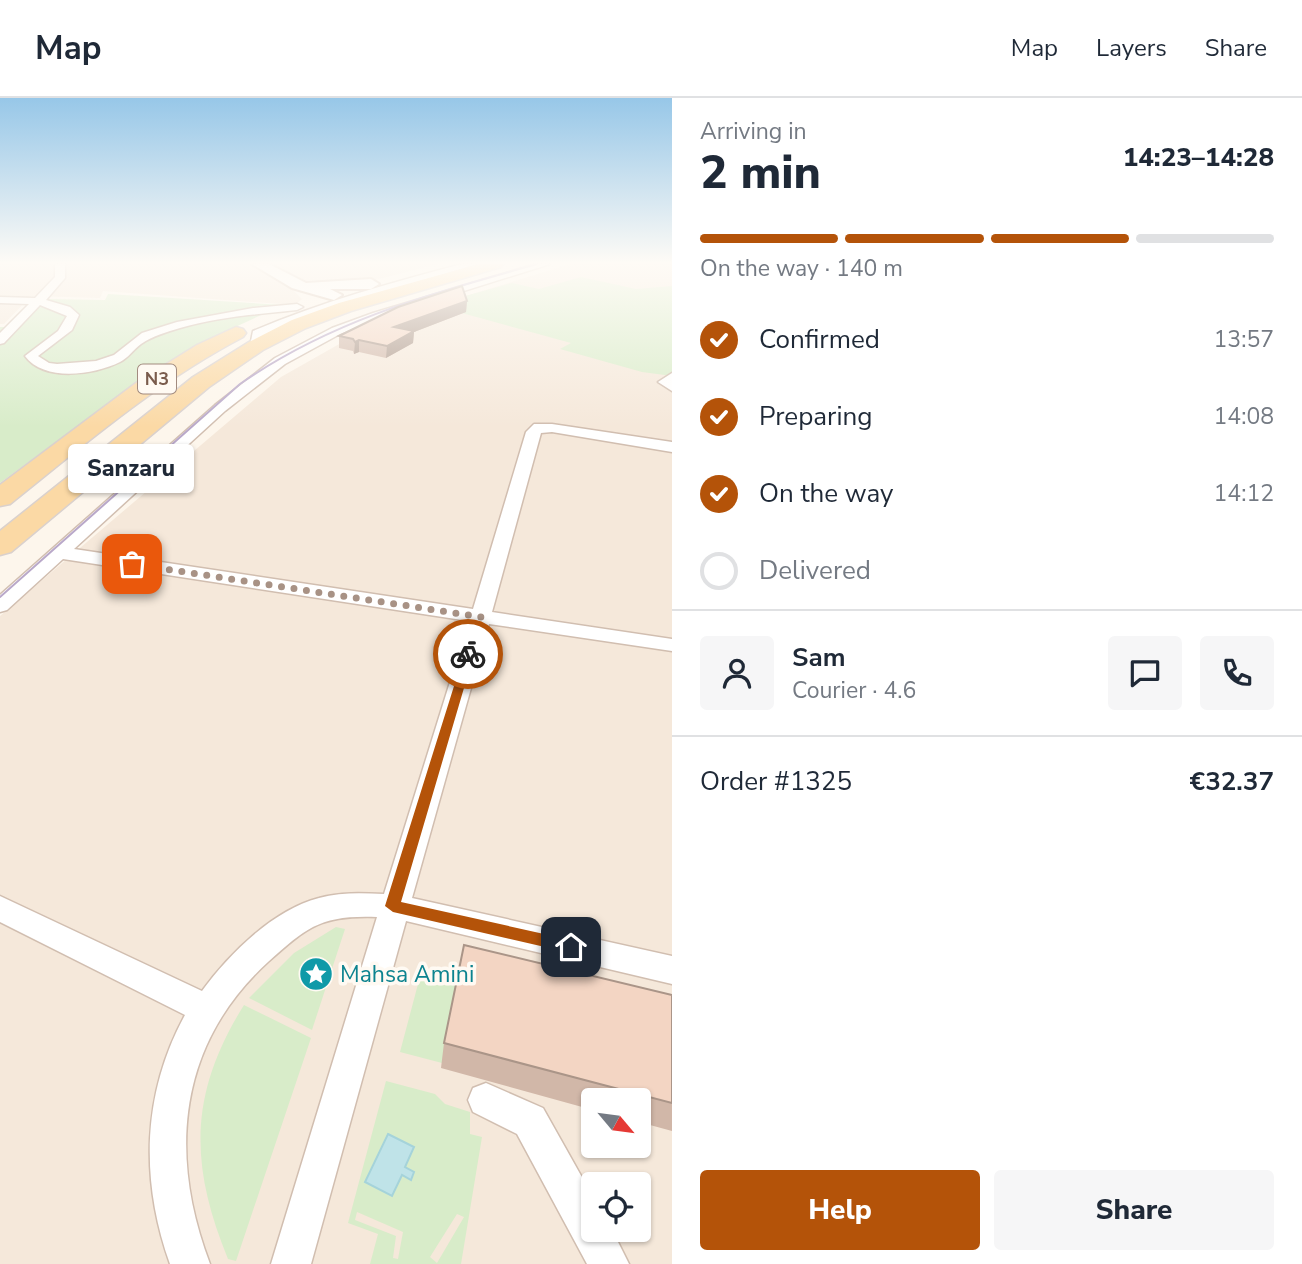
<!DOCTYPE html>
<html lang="en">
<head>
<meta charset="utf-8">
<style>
	:root { --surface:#fff; --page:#f6f6f7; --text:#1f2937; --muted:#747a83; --line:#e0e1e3; --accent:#b45309 }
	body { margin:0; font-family:"Nunito Sans",sans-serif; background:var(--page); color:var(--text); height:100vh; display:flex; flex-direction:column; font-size:26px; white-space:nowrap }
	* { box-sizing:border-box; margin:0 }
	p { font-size:23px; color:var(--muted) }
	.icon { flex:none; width:38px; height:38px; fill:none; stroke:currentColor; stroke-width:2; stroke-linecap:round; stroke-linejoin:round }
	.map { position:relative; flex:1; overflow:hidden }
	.side { display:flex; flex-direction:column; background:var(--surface); width:630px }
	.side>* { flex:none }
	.needle { width:46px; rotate:119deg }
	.controls { position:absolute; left:581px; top:990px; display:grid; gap:14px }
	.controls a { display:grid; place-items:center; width:70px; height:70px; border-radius:7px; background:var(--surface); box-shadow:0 2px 5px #0004; font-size:35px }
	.pin { position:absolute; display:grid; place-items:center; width:60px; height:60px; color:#fff; margin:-30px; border-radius:14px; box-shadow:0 4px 10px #0006 }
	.courier { position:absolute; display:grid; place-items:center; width:70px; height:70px; margin:-35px; border:5px solid #b45309; border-radius:50%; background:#fff; color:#222; box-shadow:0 2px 9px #0007 }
	.bubble { position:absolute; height:49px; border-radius:7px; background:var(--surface); box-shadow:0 2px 5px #0004; font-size:23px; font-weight:800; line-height:49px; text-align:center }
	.headline em { font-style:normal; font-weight:800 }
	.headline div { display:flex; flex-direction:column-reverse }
	.headline { display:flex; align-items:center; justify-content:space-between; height:119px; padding:0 28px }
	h1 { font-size:46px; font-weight:800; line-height:52px }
	.bar { display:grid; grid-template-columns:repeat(4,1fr); gap:10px 7px; align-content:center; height:84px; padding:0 28px }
	.bar i { height:9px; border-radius:5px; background:var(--line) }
	.bar .selected { background:var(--accent) }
	.bar p { grid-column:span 4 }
	.line { display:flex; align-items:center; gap:18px; padding:0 28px; border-top:2px solid var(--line) }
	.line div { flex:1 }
	.round { display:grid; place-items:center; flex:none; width:74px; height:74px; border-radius:7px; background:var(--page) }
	ol { padding:0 28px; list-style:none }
	li { display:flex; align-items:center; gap:21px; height:77px }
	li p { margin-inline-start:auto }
	li .icon { padding:7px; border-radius:50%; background:var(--accent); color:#fff; stroke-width:4 }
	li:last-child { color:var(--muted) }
	li i { width:38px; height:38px; border:4px solid var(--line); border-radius:50% }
	.primary-button { display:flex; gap:14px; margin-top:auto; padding:14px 28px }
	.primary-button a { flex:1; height:80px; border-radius:7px; background:var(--accent); color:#fff; font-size:28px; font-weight:800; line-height:80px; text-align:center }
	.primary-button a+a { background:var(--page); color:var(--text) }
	header { display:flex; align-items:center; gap:42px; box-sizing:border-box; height:98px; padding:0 35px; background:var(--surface); border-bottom:2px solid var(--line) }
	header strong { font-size:33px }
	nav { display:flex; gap:38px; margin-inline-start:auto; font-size:24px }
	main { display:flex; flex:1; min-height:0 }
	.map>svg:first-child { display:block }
	.residential { fill:#f5e8da; fill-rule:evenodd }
	.green { fill:#d8ecc9; fill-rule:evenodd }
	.water { fill:#bfe3e8; stroke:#a5d3da; stroke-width:2 }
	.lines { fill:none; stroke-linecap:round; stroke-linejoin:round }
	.street-casing { stroke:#d1beb0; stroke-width:3 }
	.secondary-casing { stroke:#d6c0b0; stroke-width:4 }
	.primary-casing { stroke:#dad1cd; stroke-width:3 }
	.street { fill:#fff; fill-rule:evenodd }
	.secondary { fill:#fff; fill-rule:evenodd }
	.primary { fill:#fbd9a5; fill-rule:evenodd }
	.tram { stroke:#b9a8c9; stroke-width:2 }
	.wall { fill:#d1b7a8 }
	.shaded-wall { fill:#aa9588 }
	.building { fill:#f3d5c3; stroke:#aa9588; stroke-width:2 }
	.route { fill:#b45309 }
	.done { stroke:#a89285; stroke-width:7; stroke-dasharray:0 12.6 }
	.labels { text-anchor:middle; stroke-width:7; stroke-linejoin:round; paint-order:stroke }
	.shield { fill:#fffaf3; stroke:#a28b7f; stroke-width:2 }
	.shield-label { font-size:18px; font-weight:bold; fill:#7a5c4d }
	.near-culture-label { font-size:23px; fill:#0d838f; stroke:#fffaf3; text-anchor:start }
</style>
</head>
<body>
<header>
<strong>Map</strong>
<nav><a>Map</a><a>Layers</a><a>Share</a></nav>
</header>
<main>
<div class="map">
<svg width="672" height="1166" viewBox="0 0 672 1166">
	<rect width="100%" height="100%" fill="#fdf6ec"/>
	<!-- residential -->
	<path class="residential" d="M0,166H438L371,183L326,184L310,182L288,187L302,201L295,207L103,193L100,200L31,198L4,226H0Z
		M570,166H672V1166H0V518L281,279L341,245L433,208ZM593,1003H639V1048H593ZM593,1087H639V1132H593Z"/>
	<!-- green -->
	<path class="green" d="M581,179L636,191L672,188V278L642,274L560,251L571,245L433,207L512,185L539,191Z
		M108,196L283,207L220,236L154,272L0,385V229H19L44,201L105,202Z
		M336,829L345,831L312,932L249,900L294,855Z
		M422,871L459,880L442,965L400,954Z
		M244,907L311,940L236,1163L228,1161C189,1066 189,995 244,907Z
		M386,983L435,996L445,1006L470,1014V1036L482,1039L461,1166H370L378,1136L348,1125ZM357,1114L403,1134L398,1161L393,1160L396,1138L355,1122ZM457,1116L464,1119L437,1165L430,1159Z"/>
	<!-- water -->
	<path class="water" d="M388,1036L414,1049L405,1069L414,1074L411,1082L402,1077L392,1098L365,1084Z"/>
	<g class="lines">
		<!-- street casing -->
		<g class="street-casing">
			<path id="street" d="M55,166H65V180L46,202L70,209L79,217L72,232L38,258L49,265L57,266L96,263L114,257L142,235L177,224L253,210L297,206L303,209L297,212C258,216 218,219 180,230C167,234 152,238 141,246C133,252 128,260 120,264C94,277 44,284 25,258L58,233L67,218L40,207L4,245L0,246V235L29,206L0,205V199L35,200L55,179Z
				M462,166H477L340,207L263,238L260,251H252L250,248L253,233C321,204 391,185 462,166Z
				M536,166H550L381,219L340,236L285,266L225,313L74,451L473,511L526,334L534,326H552L672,344V354L552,334L541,335L492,514L672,541V553L489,526L412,800L672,858V886L406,823L311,1166H271L377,819C322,817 308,828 268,864C178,946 168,1056 210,1166H170C140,1082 142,996 185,917L0,824V798L202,893C229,856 273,812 319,800C340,794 362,795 384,796L469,523L63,461L7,512L0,514V497L215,307L275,260L332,230L373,215Z
				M672,275V293L658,284Z
				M486,985L543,1010L593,1099V1132H612L629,1166H587L517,1036L473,1014L468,1002L473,990Z"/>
		</g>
		<!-- secondary casing -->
		<g class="secondary-casing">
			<path id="secondary" d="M252,166H269L306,185L371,181L379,186L371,191H330L342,197L334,202L292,190Z"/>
		</g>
		<!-- primary casing -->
		<g class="primary-casing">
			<path id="primary" d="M479,166H503L501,169L351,213L306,230L263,252L209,289L11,454L0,457V433L193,279L249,244L292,222L339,205Z
				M236,229L243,231L246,235L243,239C157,284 85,346 10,406L0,408V387L136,285L197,247Z"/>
		</g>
		<!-- street -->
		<use href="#street" class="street"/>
		<!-- secondary -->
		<use href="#secondary" class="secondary"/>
		<!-- primary -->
		<use href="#primary" class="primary"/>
		<!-- tram -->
		<path class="tram" d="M0,499L240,286C332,222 431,196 537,166"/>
	</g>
	<!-- wall -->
	<path class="wall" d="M467,203L466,214L414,234L413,245L386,260L359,254L354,256L353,253L339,250V238Z
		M672,897V1033L639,1024V1003H593V1012L441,970L444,945Z"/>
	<!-- shaded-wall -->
	<path class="shaded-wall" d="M467,203L466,214L414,234L413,245L386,260L387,248L394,229Z
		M359,242V254L354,256L355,244Z"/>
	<!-- building -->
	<path class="building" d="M462,188L467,203L394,229L414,233L387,248L359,242L355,244L353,241L339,238L398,209Z
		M464,847L672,897V1005L444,945Z"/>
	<!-- sky -->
	<linearGradient id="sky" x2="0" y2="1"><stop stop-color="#97c7e8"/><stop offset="0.5" stop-color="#fefbf6"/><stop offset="1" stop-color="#fefbf6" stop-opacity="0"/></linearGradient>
	<rect width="672" height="329" fill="url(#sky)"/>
	<!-- route -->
	<path class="route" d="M465,553L474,556L401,804L571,842L577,844L579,849L577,854L571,855L393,814L385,808Z"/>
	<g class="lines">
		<!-- done -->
		<path class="done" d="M132,466L481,519L468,556"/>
	</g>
	<!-- icons -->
	<defs>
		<g id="sight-disc" transform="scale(1.75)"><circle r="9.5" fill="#0f9aa8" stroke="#fffaf3"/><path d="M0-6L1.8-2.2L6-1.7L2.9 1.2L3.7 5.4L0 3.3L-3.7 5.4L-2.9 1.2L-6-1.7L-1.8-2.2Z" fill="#fff"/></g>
	</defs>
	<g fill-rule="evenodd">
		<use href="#sight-disc" x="316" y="876"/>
	</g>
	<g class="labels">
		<!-- shield labels -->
		<rect class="shield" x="138" y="266.5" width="38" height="29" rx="5"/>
		<g class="shield-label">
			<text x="157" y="287">N3</text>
		</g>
		<!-- near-culture labels -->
		<g class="near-culture-label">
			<text x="340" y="884">Mahsa Amini</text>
		</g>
	</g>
</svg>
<div class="controls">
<a><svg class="needle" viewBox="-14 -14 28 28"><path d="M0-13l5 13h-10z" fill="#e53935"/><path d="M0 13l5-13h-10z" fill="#747a83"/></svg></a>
<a><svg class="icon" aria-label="locate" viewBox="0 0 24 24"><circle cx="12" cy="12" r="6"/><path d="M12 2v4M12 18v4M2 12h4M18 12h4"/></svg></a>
</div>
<div class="pin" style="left:132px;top:466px;background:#ea580c"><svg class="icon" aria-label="bag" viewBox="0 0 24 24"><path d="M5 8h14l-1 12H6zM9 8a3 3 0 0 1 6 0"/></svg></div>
<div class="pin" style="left:571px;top:849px;background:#1f2937"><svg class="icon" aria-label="home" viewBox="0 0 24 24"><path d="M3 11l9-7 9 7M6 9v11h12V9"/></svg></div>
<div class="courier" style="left:468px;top:556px"><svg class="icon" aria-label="bike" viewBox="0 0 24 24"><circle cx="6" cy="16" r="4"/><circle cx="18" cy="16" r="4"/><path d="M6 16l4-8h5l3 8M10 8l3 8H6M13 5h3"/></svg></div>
<div class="bubble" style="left:68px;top:346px;width:126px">Sanzaru</div>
</div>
<section class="side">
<div class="headline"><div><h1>2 min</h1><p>Arriving in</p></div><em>14:23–14:28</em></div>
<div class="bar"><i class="selected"></i><i class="selected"></i><i class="selected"></i><i></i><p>On the way · 140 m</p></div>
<ol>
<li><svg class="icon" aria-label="check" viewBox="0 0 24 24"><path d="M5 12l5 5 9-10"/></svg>Confirmed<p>13:57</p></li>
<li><svg class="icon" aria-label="check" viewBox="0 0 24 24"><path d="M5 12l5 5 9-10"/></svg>Preparing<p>14:08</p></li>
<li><svg class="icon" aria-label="check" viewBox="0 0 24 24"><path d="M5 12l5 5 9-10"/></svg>On the way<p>14:12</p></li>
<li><i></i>Delivered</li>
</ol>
<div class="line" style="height:126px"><a class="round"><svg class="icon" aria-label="person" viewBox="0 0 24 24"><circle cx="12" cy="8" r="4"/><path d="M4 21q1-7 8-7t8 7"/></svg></a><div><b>Sam</b><p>Courier · 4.6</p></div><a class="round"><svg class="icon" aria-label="chat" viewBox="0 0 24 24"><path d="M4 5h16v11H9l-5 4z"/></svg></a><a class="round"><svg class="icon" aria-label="phone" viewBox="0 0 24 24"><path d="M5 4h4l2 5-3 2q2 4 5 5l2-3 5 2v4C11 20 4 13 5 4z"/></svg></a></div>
<div class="line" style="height:91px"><div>Order #1325</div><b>€32.37</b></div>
<div class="primary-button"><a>Help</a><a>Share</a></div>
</section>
</main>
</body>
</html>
